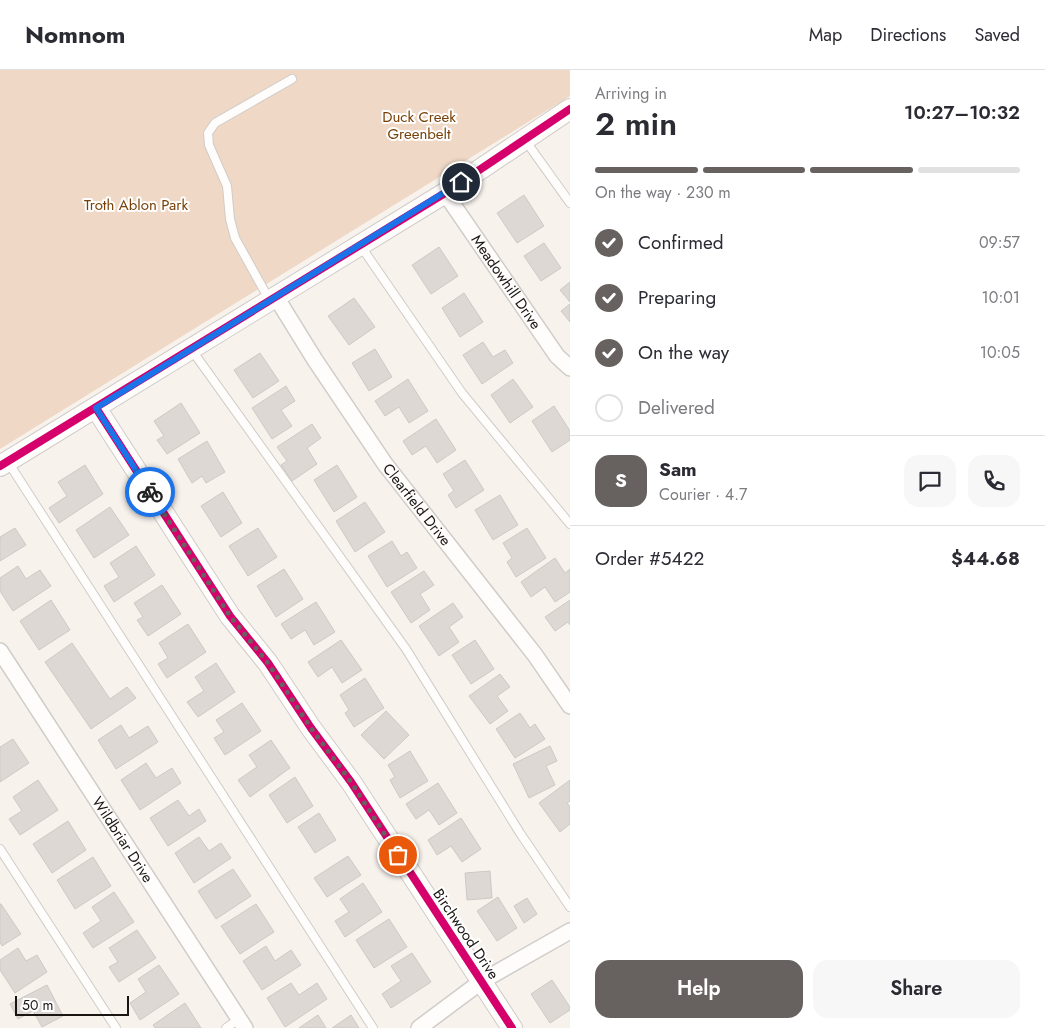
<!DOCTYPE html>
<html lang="en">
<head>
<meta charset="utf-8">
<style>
	:root { --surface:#fff; --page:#f7f7f7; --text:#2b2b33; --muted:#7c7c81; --line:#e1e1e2; --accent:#67625f }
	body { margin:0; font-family:Jost,sans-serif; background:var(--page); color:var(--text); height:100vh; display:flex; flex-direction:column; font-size:19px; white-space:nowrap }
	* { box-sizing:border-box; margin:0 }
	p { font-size:16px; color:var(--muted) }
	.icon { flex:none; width:28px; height:28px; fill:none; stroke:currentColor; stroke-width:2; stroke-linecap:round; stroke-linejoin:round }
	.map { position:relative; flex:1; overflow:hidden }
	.sheet { display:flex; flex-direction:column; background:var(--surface); width:475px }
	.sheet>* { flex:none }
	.scale { position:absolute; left:15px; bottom:12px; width:114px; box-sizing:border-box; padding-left:5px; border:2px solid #191512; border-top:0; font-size:14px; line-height:18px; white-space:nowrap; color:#191512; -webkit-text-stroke:4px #fff; paint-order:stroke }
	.pin { position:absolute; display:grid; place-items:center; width:42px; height:42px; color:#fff; margin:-21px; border:2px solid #fff; border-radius:50%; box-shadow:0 1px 5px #0007 }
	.courier { position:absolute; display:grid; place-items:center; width:50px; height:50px; margin:-25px; border:4px solid #1a73e8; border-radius:50%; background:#fff; color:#222; box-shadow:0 1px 6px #0007 }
	.summary em { font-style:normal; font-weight:600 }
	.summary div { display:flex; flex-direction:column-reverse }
	.summary { display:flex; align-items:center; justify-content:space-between; height:85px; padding:0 25px }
	h1 { font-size:32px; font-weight:600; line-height:38px }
	.bar { display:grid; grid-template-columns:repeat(4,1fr); gap:8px 5px; align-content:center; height:60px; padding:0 25px }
	.bar i { height:6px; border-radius:4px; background:var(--line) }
	.bar .on { background:var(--accent) }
	.bar p { grid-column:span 4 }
	.line { display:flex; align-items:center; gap:12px; padding:0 25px; border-top:1px solid var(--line) }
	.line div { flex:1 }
	.round { display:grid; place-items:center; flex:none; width:52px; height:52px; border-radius:15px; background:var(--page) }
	ol { padding:0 25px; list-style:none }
	li { display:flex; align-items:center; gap:15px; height:55px }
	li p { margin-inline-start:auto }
	li .icon { padding:5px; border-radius:50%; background:var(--accent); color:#fff; stroke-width:4 }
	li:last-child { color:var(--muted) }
	li i { width:28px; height:28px; border:2px solid var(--line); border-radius:50% }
	.cta { display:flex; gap:10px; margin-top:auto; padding:10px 25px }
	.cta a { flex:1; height:58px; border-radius:15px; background:var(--accent); color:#fff; font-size:20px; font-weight:600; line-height:58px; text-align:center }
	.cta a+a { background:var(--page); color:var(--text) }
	header { display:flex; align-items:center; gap:30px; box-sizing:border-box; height:70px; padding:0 25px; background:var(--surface); border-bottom:1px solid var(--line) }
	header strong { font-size:24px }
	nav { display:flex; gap:28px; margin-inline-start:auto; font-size:18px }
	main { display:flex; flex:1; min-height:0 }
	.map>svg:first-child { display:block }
	.green { fill:#efd8c6 }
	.building { fill:#ddd8d4; stroke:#cdc9c5 }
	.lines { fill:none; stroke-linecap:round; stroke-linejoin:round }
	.service-casing { stroke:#d0ccc8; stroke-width:10 }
	.minor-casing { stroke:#d0ccc8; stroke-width:18 }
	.tertiary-casing { stroke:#d0ccc8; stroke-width:22 }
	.service { stroke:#fefdfc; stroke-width:8 }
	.minor { stroke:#fefdfc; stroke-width:15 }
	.tertiary { stroke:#fefdfc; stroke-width:20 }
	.cycleway-casing { stroke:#fff; stroke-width:11 }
	.cycleway { stroke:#d6006c; stroke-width:8 }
	.done { stroke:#67625f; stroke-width:5; stroke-dasharray:0 9 }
	.route { stroke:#1a73e8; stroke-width:6 }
	.labels { text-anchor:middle; stroke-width:4; stroke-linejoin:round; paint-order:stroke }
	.park-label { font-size:15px; fill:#774007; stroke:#fff }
	.street-label { font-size:15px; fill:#191512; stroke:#fff }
</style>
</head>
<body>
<header>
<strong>Nomnom</strong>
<nav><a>Map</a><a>Directions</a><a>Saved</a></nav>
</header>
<main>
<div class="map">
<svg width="570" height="958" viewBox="0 0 570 958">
	<rect width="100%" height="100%" fill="#f8f2ed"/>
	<!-- green -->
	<path class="green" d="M0,0H570V26L0,379Z"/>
	<!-- building -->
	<path class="building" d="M524,125L544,156L517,173L497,143Z
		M544,173L561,198L541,211L524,186Z
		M439,177L458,206L431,224L412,195Z
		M570,212V232L560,220Z
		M464,223L483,252L460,267L442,238Z
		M354,228L375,257L349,275L328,246Z
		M570,234V252L561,241Z
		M483,272L493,287L505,280L513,293L482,314L463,285Z
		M375,279L392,307L369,321L352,293Z
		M260,283L279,311L253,328L234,300Z
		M408,309L428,341L409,353L399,337L385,346L375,331Z
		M513,309L533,337L510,353L491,325Z
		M286,316L295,331L281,340L292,356L272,369L252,338Z
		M181,333L200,363L167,384L157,370L164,366L154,351Z
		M554,336L570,361V370L552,382L532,351Z
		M436,349L456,380L437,393L426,376L412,385L403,371Z
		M312,354L321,368L307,378L317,394L292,411L281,395L287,391L277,377Z
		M207,371L225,402L206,413L202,406L192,413L178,389Z
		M465,390L484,420L456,438L448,425L454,421L443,404Z
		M85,395L103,424L59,453L49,438L67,426L58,412Z
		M337,395L357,427L334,442L314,410Z
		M223,422L242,453L221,467L201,436Z
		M500,425L518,455L493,470L475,440Z
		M365,432L385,462L355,482L336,451Z
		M110,437L129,465L94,488L76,460Z
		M15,458L26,475L0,491V467Z
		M258,458L277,487L248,506L229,476Z
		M527,458L546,488L516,507L507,492L512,488L503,473Z
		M392,471L401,486L407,482L417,498L387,517L368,486Z
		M136,476L155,505L114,532L104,516L119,507L110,493Z
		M555,488L565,503L570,499V522L555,532L545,517L531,527L521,512Z
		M18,496L26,509L40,500L51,516L13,541L0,521V508Z
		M284,499L303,529L276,547L257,516Z
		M424,501L434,515L420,524L430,540L411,553L391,522Z
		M162,515L181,544L148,566L137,550L143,547L134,533Z
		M51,530L70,560L39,580L20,551Z
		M570,530V555L568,552L555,561L545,547Z
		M316,532L335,562L314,575L305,560L291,569L281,554Z
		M453,533L463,547L449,557L459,572L439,586L419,556Z
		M188,554L206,582L167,608L158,594L168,588L159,573Z
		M341,570L362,600L342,613L332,597L318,607L308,592Z
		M475,570L494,599L471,614L452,585Z
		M72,573L110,629L127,617L136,628L91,659L45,592Z
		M216,593L235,622L198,647L187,632L204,621L195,607Z
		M500,604L510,617L497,626L508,641L490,654L469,626Z
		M365,608L384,638L354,657L345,643L349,640L340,625Z
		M242,633L261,661L225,685L214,668L224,662L216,650Z
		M386,641L409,665L384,689L361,665Z
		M520,643L530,658L535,654L545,669L515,688L496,659Z
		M121,655L129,668L148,656L158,672L116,699L98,670Z
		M13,669L29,693L0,712V677Z
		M271,670L290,698L250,727L238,710L257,697L249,685Z
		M550,676L557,691L546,696L555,715L529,728L513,694Z
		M410,681L428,711L400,728L390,710L395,707L388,695Z
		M146,693L156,708L172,698L181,713L140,740L121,710Z
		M295,707L313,736L287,753L269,725Z
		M38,710L58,740L20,765L9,749L22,741L13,727Z
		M570,710V731L567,733L570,737V754L560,762L539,733Z
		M438,713L457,743L439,755L429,740L416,749L406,734Z
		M178,730L189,746L199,739L206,751L168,776L150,748Z
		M319,743L336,770L315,783L298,757Z
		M461,748L481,779L462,792L451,776L437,785L428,770Z
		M68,751L86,780L52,803L33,774Z
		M199,767L209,781L221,773L231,788L194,813L175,783Z
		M348,786L361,805L327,827L314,808Z
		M93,787L111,816L75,839L57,810Z
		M233,799L251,826L216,849L198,821Z
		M490,801L492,828L467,830L465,803Z
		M363,813L382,842L345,867L335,851L349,842L340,829Z
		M114,822L134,852L93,878L83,863L101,851L92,837Z
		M498,827L517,858L497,871L477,841Z
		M527,828L537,844L524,853L514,836Z
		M0,834H1L21,864L2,876L0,872Z
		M256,834L274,862L240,884L221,856Z
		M389,849L407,877L374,898L356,870Z
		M137,860L156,888L119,912L109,897L118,892L109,878Z
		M266,876L275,891L291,880L301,895L262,920L243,891Z
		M18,878L26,891L37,885L47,902L15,923L0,900V890Z
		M412,883L431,912L391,938L382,924L401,911L391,896Z
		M159,895L179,924L140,950L130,933L146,922L138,909Z
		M552,910L570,937V940L550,953L531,924Z
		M291,913L299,925L317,913L327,929L285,957L267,928Z
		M47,915L63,946L42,957L33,941L18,949L10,934Z
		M185,933L201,958H155L153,955Z
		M318,945L326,958H299Z
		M351,945L359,958H332Z"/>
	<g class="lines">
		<!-- service casing -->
		<g class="service-casing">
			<path id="service" d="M525,70L570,133
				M360,175L462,323L570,454
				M270,231L235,168L230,149L227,116L209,75L208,63L215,53L292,9
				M191,279L406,579L520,763L570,837
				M8,392L373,958
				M0,779L116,958
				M226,958L239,949"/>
		</g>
		<!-- minor casing -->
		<g class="minor-casing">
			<g id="minor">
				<path id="s1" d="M445,123L557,286L570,298"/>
				<path id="s2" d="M276,227L315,290L385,394L535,585L570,636"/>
				<path id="s3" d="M0,581L245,958"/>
				<path d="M419,958L482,911L570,861"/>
			</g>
		</g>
		<!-- tertiary casing -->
		<g class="tertiary-casing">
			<path id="tertiary" d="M96,338L230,546L268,593L311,658L351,712L512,958
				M0,396L445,123L570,39"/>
		</g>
		<!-- service -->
		<use href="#service" class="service"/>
		<!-- minor -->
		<use href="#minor" class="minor"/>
		<!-- tertiary -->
		<use href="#tertiary" class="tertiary"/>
		<!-- cycleway casing -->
		<g class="cycleway-casing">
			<path id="cycleway" d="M96,338L230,546L268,593L311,658L351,712L512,958
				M0,396L445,123L570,39"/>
		</g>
		<!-- cycleway -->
		<use href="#cycleway" class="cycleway"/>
	</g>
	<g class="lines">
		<!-- done -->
		<path class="done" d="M150,422L230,546L268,593L311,658L351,712L398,785"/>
		<!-- route -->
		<path class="route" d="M150,422L96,338L461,112"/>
	</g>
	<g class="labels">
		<!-- park labels -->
		<g class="park-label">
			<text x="419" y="52">Duck Creek<tspan x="419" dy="17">Greenbelt</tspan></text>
			<text x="136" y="140">Troth Ablon Park</text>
		</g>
		<!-- street labels -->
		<g class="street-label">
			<text dy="5" stroke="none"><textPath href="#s1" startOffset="108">Meadowhill Drive</textPath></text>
			<text dy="5" stroke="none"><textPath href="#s2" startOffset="251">Clearfield Drive</textPath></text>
			<text dy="5" stroke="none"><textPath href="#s3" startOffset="225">Wildbriar Drive</textPath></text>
			<text transform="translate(466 864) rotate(56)" y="5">Birchwood Drive</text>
		</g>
	</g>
</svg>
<div class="scale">50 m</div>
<div class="pin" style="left:398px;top:785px;background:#ea580c"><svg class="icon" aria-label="bag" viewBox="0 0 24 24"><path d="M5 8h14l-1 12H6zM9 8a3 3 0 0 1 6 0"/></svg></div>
<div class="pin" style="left:461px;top:112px;background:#1f2937"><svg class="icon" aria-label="home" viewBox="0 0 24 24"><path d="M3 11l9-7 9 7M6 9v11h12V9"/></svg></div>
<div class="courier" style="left:150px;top:422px"><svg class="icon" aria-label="bike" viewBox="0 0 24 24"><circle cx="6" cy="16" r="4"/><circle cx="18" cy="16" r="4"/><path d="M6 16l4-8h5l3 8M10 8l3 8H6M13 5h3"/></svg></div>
</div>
<section class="sheet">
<div class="summary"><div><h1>2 min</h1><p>Arriving in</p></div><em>10:27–10:32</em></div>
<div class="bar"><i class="on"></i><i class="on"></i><i class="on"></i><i></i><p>On the way · 230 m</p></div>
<ol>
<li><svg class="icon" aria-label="check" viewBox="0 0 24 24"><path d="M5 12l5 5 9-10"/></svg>Confirmed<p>09:57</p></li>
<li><svg class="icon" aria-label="check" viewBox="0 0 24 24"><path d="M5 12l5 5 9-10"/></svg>Preparing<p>10:01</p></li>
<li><svg class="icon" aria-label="check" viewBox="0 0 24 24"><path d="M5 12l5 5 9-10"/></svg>On the way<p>10:05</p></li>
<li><i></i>Delivered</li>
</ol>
<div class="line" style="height:90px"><b class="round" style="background:var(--accent);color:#fff">S</b><div><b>Sam</b><p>Courier · 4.7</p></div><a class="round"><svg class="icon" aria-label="chat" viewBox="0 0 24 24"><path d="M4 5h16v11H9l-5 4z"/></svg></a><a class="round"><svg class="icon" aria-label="phone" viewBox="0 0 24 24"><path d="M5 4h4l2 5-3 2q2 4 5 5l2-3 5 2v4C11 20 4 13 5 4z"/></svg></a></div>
<div class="line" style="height:65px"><div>Order #5422</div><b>$44.68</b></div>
<div class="cta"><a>Help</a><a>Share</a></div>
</section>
</main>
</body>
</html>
